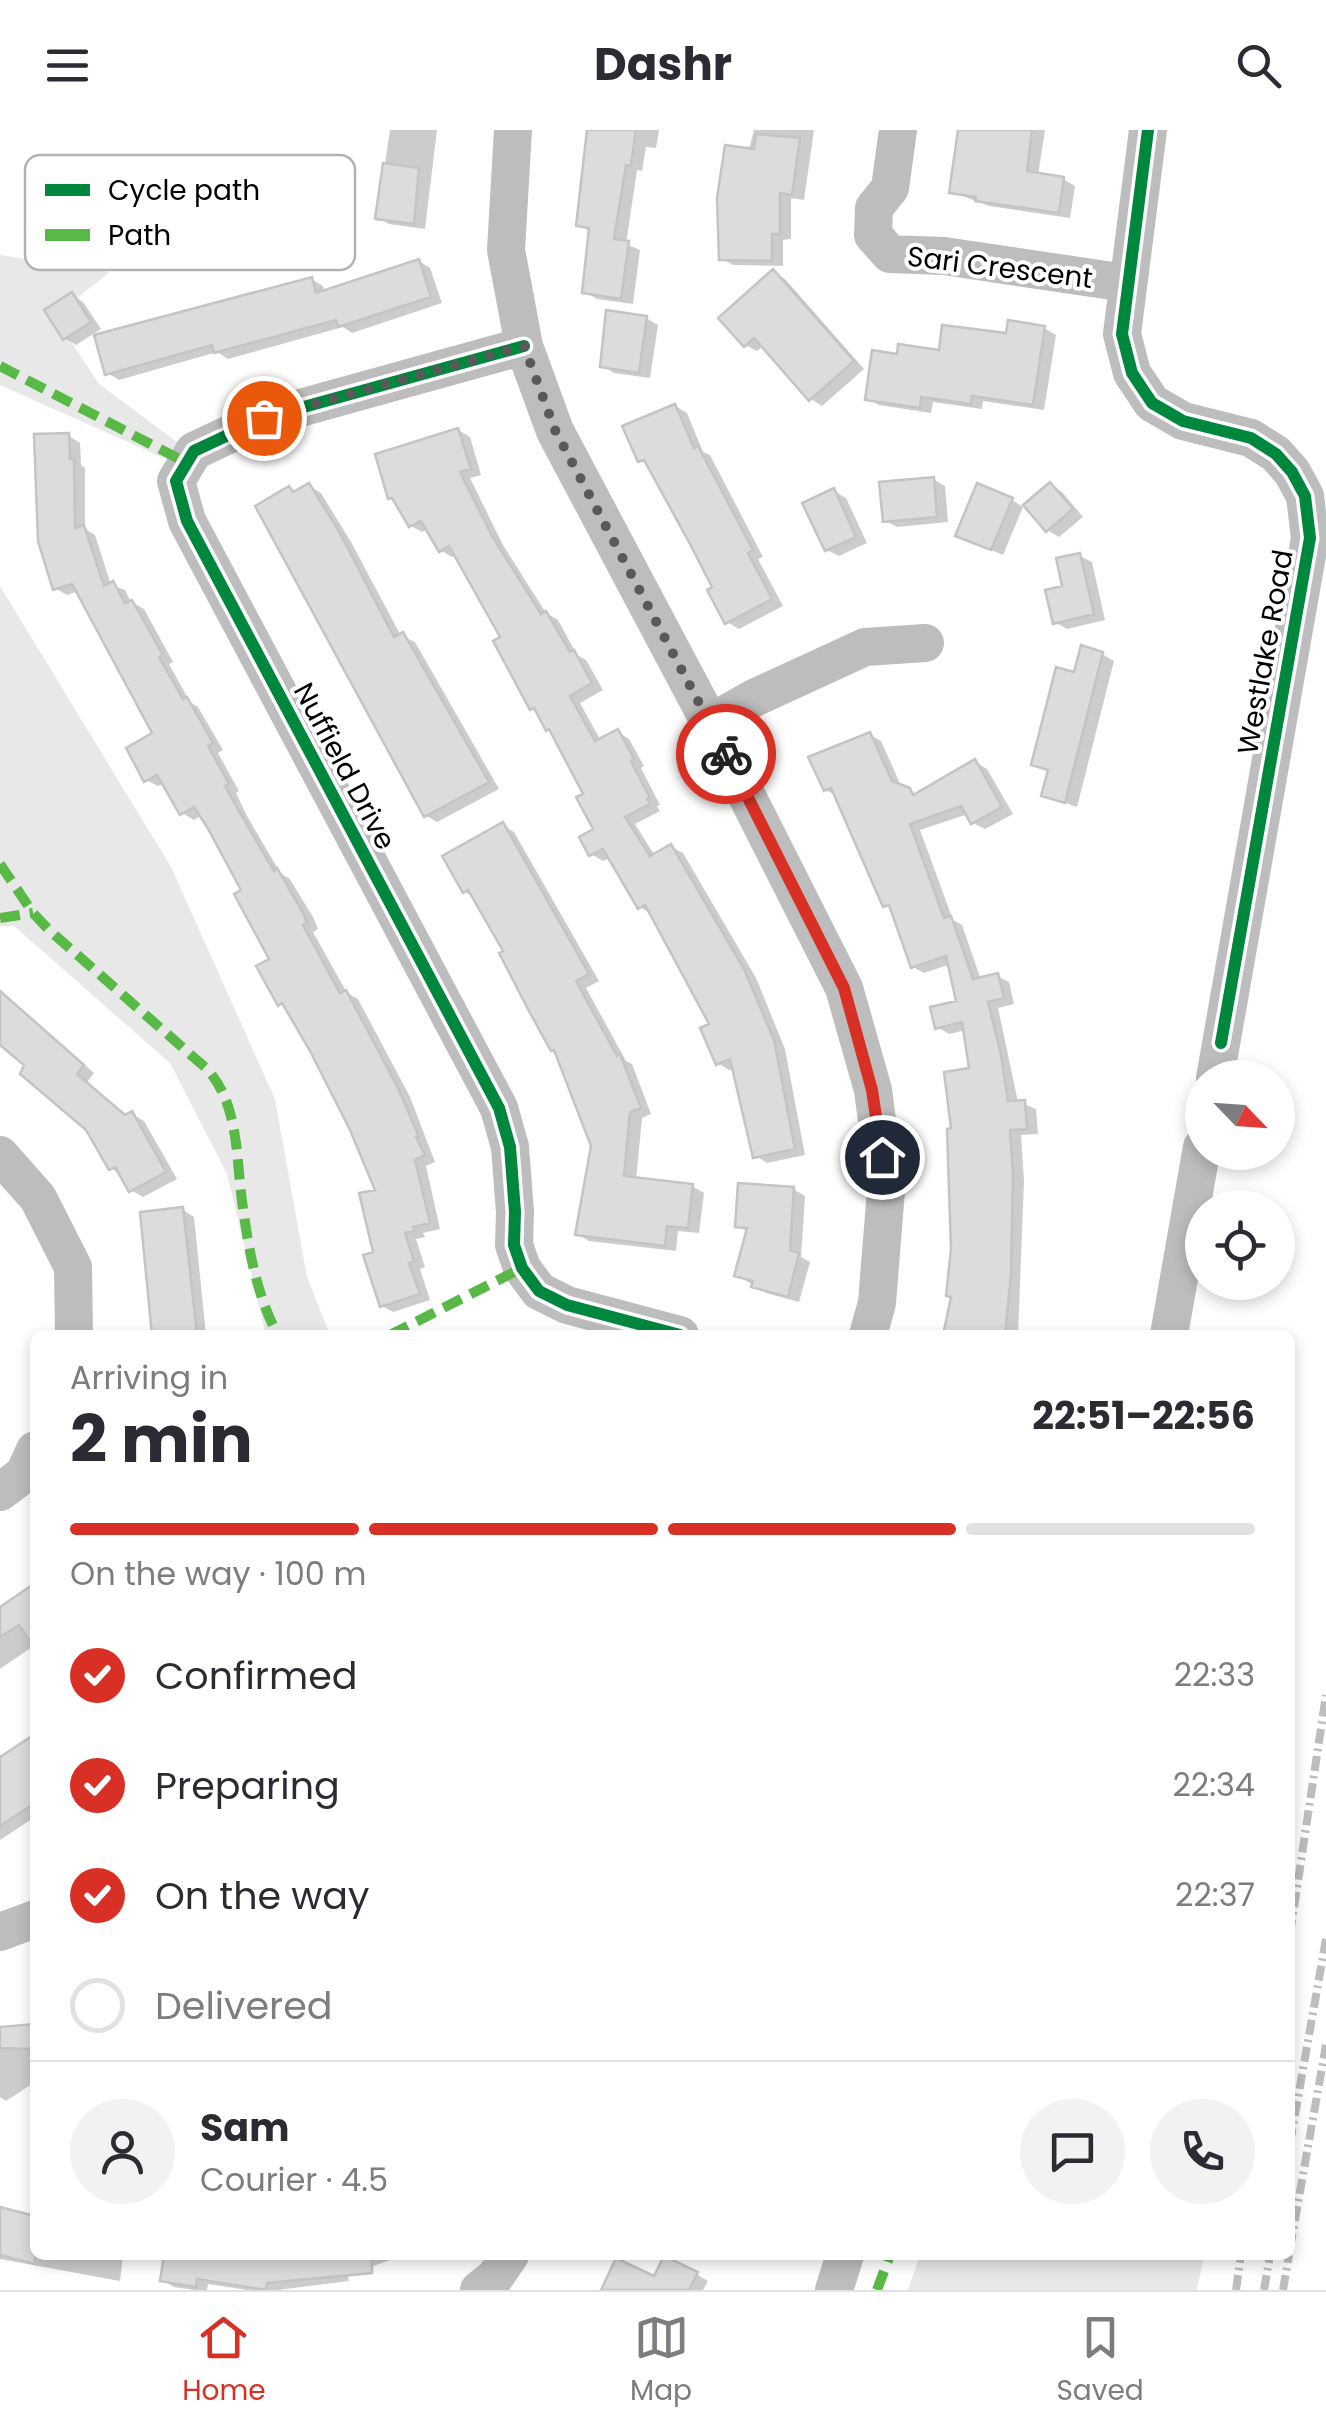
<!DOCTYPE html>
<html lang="en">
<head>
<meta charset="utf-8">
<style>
	:root { --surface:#fff; --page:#f2f2f3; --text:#2b2b33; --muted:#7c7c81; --line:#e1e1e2; --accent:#d93025 }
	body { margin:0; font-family:Poppins,sans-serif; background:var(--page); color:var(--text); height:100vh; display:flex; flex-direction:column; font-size:38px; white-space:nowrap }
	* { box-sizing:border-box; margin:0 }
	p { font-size:32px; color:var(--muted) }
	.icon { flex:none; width:55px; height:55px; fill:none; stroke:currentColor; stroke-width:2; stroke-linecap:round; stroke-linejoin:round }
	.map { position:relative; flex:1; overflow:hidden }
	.drawer { position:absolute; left:30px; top:1200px; width:1265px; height:930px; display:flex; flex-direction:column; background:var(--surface); border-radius:15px; box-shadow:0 5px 15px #0003 }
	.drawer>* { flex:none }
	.needle { width:65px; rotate:115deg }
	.fabs { position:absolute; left:1185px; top:930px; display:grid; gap:20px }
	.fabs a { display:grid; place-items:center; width:110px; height:110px; border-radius:50%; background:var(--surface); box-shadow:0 5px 15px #0003; font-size:50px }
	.pin { position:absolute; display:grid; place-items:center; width:85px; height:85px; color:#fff; margin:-42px; border:5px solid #fff; border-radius:50%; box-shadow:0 2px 10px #0007 }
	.courier { position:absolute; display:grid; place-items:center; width:100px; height:100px; margin:-50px; border:8px solid #d93025; border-radius:50%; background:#fff; color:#222; box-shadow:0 2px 12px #0007 }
	.overview em { font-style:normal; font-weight:700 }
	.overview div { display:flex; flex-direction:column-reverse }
	.overview { display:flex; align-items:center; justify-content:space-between; height:170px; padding:0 40px }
	h1 { font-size:65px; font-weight:700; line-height:75px }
	.bar { display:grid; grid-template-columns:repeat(4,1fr); gap:15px 10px; align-content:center; height:120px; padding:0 40px }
	.bar i { height:12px; border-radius:8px; background:var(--line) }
	.bar .on { background:var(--accent) }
	.bar p { grid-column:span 4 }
	.line { display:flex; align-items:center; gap:25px; padding:0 40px; border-top:2px solid var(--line) }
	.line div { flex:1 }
	.round { display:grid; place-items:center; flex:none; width:105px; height:105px; border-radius:52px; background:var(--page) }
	ol { padding:0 40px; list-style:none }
	li { display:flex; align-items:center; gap:30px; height:110px }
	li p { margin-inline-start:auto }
	li .icon { padding:10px; border-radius:50%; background:var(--accent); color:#fff; stroke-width:4 }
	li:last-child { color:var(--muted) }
	li i { width:55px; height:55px; border:5px solid var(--line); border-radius:50% }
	header { display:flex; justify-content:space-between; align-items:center; height:130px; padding:0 40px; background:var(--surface); font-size:45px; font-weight:700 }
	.tabs { display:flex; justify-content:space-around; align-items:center; height:140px; border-top:2px solid var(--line); background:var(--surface); font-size:28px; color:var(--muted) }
	.tabs a { display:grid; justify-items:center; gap:5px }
	.tabs .on { color:var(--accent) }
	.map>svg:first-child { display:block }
	.green { fill:#e8e8e8 }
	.shadow { fill:#0003 }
	.building { fill:#dcdcdc; stroke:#c4c4c4; stroke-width:2.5 }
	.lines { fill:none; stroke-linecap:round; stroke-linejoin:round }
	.minor { stroke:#bdbdbd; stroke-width:38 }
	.rail { stroke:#bdbdbd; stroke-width:8; stroke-dasharray:15 5 2.5 5; stroke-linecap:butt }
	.quiet { stroke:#58b947; stroke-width:10; stroke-dasharray:20 10; stroke-linecap:butt }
	.cycleway-casing { stroke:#fff; stroke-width:19 }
	.cycleway { stroke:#00873e; stroke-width:12 }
	.done { stroke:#595959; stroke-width:10; stroke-dasharray:0 18 }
	.route { stroke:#d93025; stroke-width:12 }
	.labels { text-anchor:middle; stroke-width:8; stroke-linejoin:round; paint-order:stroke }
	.street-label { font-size:28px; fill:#000; stroke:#fff }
	.key { fill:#fff; stroke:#b2b2b2; stroke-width:2.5 }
	.key-label { font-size:28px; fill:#000 }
</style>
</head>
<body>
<header><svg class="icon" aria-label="menu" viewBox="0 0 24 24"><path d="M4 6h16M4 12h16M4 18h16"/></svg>Dashr<svg class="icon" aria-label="search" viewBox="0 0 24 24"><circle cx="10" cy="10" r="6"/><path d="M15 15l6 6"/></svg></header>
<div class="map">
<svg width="1326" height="2160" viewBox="0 0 1326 2160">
	<rect width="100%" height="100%" fill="#fff"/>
	<!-- green -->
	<path class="green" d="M0,125L110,142L54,186L99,254L189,321L175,333L0,255Z
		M0,456L171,737L275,969L307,1147L330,1205H266L227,1044L170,933L14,796H0Z
		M920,2125H1204L1197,2160H908Z"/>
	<!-- shadow -->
	<path class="shadow" d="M390,0H437L425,99L389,94L377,87Z
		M586,0H659L656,18L646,17L642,41L637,40L626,114L640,120L633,174L597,169L585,162L591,102L579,95L589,4Z
		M754,0H814L804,70L791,68V109L783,110V136L733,135L721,128Z
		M961,0H1045L1038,45L1063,49L1075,56L1070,88L989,76L952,62Z
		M419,131L430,138L442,173L352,203L343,197L228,229L217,222L119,250L107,243L311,149L323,156L325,162Z
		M773,142L785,149L864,239L822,276L811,269L764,215L757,221L745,215Z
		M72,165L83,172L101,199L76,215L65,208Z
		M646,188L658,195L650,248L614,243L603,236Z
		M1044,198L1056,205L1044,280L983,271L982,279L933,272L931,283L879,275L867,269L899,226L941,223Z
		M675,276L687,283L703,322L710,325L763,427L758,429L783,476L739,499L727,492L715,458L650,336L640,330Z
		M458,300L470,307L481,345L470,348L503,415L546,483L558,490L577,525L586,530L603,560L580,573L601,611L618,602L629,609L644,636L641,638L660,675L657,676L660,681L635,694L655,726L671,717L683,723L756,848L785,919L805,1025L767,1033L756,1026L734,938L729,940L718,933L713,895L653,785L640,777L611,727L603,731L591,724L597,700L586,665L553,602L532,578L503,507L457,424L452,427L440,420L429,399L422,402L411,396L397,371L390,367Z
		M69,306L80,313L81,335L85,338V399L95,405L111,455L125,460L131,472L144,479L173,532L169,534L190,572L198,577L223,620L218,623L239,661L236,663L247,686L281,744L289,748L313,787L318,799L313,802L347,863L358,869L410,967L435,1032L426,1036L440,1099L423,1103L425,1107L416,1109L425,1137L420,1139L430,1170L393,1182L382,1176L376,1124L379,1061L353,999L288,878L280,874L273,830L244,761L202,685L194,690L182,683L164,653L158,656L146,650L155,604L79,461L67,465L55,458Z
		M933,349L945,356L948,392L897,397L885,390Z
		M1051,355L1062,362L1083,387L1059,407L1047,400Z
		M309,356L321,363L351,412L401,506L415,512L499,659L437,692L425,685L289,359L296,363Z
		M834,361L846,368L867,413L839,426L827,420Z
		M1012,370L1023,377L1003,425L970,411Z
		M1080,426L1092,432L1105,490L1067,499L1055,492Z
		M1102,524L1114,531L1077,677L1044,665L1050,642L1034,634L1076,545Z
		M870,605L881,611L902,658L918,665L975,632L987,639L1013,684L985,699L973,693L968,684L920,700L953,790L962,795L981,850L997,846L1009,852L1014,874L998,878L1018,972L1036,979L1038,1004L1021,1005L1024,1051L1018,1205H946L953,1168L954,1119L972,940L966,900L949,904L937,897L960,873L948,835L924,843L913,837L893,780L885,775L838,667L826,660Z
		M502,695L514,702L599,851L586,858L626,931L632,934L651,984L642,988L636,1050L692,1056L704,1063L699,1103L678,1101L676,1121L589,1111L577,1104L593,1016L558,922L553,920L506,822L476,768L465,762Z
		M0,861L94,943L87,952L128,986L132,984L144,991L177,1049L143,1067L131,1060L123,1046L111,1038L88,998L27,935L0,915Z
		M793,1059L805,1066L801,1127L810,1132L799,1172L766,1163L737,1145L748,1102L737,1096Z
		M183,1080L194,1087L206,1205H149V1202H155Z
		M35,1456V1515L0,1539V1480Z
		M35,1608V1687L0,1710V1635Z
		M35,1897V1952L6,1971L0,1967V1898Z
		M35,2071V2125H123L120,2151L0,2129V2080L31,2087Z
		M167,2125H399L400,2126L348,2146L349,2151L278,2160H247L208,2154L207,2160H194L174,2157L162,2150Z
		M696,2144L708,2151L703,2160H607Z"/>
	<!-- building -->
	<path class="building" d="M587,0H636L631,36L626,35L614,109L629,111L621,169L582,163L589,98L576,96Z
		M958,0H1032L1027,41L1064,47L1059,83L975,71L976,67L949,63Z
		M756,4L800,8L792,65L780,63V104H772V131L719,130L717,68L725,15L754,19Z
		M383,33L419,38L414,94L375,89Z
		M419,129L431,167L338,197L336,190L214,223L212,215L105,245L94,205L312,147L316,163Z
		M773,139L854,231L809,271L754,208L744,217L718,188Z
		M72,162L91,192L63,210L44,180Z
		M606,180L647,186L639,243L600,237Z
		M1008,190L1045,196L1033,275L972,266L971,274L921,267L920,278L865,270L872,220L897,224L898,214L939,220L942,195L1006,203Z
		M675,274L694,318L698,316L753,420L748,423L772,469L725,494L707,460L712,457L690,414L644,330L638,332L622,296Z
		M458,298L471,339L460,342L492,406L541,484L546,481L570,522L574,520L592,553L570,566L595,611L618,599L634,629L631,631L650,668L647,669L650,674L625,687L650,726L671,714L744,839L774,910L795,1019L753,1028L730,929L716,935L700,898L709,894L645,775L638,779L603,719L589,726L579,707L593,699L576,667L583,664L549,599L546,601L534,578L530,580L493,511L500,507L449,416L439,422L421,391L409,397L392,368L388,369L375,324Z
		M69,303L70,329H74L75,398L84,395L104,456L113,451L125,473L132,470L163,525L159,527L183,569L187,567L213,613L208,616L229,654L225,656L236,676L274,741L277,738L301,779L307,792L303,795L340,863L346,860L398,958L419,1007H416L425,1025L415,1030L430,1093L413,1097L414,1101L405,1103L414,1131L409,1133L420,1164L380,1177L363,1125L373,1122L359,1063L375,1060L350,1000L310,921L282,873L278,876L256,836L269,829L234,764L241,760L207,697L194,677L180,685L157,645L144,652L126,618L152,603L72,454L53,460L38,411L34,304Z
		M934,347L937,387L883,392L879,352Z
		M1050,352L1073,379L1046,402L1023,375Z
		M309,353L340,403L394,507L403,502L489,652L424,687L255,376L289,356L293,362Z
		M977,353L1013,368L991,420L955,406Z
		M834,358L856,407L825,421L802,373Z
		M1080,423L1094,484L1053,494L1045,460L1062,456L1056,428Z
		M1081,515L1103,522L1065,673L1041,666L1048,640L1031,635L1056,537L1074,542Z
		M870,602L892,651L910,658L913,665L975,629L1002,677L971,694L961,676L910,694L944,788L951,786L973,849L998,843L1004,868L988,872L1001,925L1008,971L1025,970L1027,999L1010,1000L1013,1044L1011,1144L1005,1205H943L951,1167L946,1166L951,1119L947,999L951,998L944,942L969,938L962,892L935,899L930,877L956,871L946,826L911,838L889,775L883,777L831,658L824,661L808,627Z
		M503,692L589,844L576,851L617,926L620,924L641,978L630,982L624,1046L693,1054L688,1098L667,1096L665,1116L575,1105L591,1016L554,920L551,921L530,883L499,823L503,821L468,760L463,763L442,726Z
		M0,861L84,935L77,944L125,985L132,981L166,1042L129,1062L115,1037L109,1040L86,1000L20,944L24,935L0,915Z
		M738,1053L794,1057L790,1120L799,1123L788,1167L751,1157L753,1151L734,1146L747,1098L735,1097Z
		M183,1077L197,1205H152L140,1082Z
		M35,1453V1519L19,1495L0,1507V1477Z
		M35,1604V1673L0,1696V1627Z
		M35,1894V1919L0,1918V1897Z
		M0,2077L35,2086V2134L0,2125Z
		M164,2125H372V2143L267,2153L266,2160L197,2149L196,2157L160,2151Z
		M664,2126L698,2142L689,2160H601L616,2128L654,2146Z"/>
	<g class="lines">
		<!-- minor -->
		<path class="minor" d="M513,0L506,120L524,216L555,301L710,593L844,858L873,960L886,1060L877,1173L868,1205
			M898,0L890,58L874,78L873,105L890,124L944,126L1126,153
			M1148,0L1122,204L1132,243L1152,273L1183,291L1251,308L1276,324L1292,342L1305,366L1310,408L1215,948
			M524,216L264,288L194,321L176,351L187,391L499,978L510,1017L515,1082L514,1115L522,1138L539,1161L567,1175L680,1205
			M710,593L754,568L865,517L925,513
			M0,1025L38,1068L73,1137L74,1205
			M1169,1205L1202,1017
			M0,1362L24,1344L35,1320
			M0,1802L35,1789
			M479,2160L495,2147L510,2125
			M834,2160L845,2125"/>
		<!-- rail -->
		<path class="rail" d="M1290,1804L1326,1565
			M1290,2013L1326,1809
			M1290,2118L1326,1915
			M1236,2160L1241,2125
			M1264,2160L1270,2125
			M1283,2160L1289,2125"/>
		<!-- quiet -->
		<path class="quiet" d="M0,236L187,333
			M0,734L33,783L48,799L207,939C239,974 236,1027 242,1071C248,1116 256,1165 278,1205
			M0,788L33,783
			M390,1205L522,1138
			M877,2160L890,2125"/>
		<!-- cycleway casing -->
		<g class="cycleway-casing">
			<path id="cycleway" d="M1148,0L1122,204L1132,243L1152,273L1183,291L1251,308L1276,324L1292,342L1305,366L1310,408L1221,913
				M524,216L264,288L194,321L176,351L187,391L499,978L510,1017L515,1082L514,1115L522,1138L539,1161L567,1175L680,1205"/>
		</g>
		<!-- cycleway -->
		<use href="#cycleway" class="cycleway"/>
	</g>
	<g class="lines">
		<!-- done -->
		<path class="done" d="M264,288L524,216L555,300L726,624"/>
		<!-- route -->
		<path class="route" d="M726,624L844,858L872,960L882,1027"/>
	</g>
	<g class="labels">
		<!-- street labels -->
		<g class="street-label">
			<text transform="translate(1000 137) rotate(7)" y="10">Sari Crescent</text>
			<text transform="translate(1265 522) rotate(-80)" y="10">Westlake Road</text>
			<text transform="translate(345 636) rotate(62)" y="10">Nuffield Drive</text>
		</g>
	</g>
	<!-- legend -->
	<rect x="25" y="25" width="330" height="115" rx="15" class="key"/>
	<rect x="45" y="54" width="45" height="12" fill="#00873e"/>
	<rect x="45" y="99" width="45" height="12" fill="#58b947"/>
	<g class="key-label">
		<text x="108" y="70">Cycle path</text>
		<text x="108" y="115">Path</text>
	</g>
</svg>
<div class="fabs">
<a><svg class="needle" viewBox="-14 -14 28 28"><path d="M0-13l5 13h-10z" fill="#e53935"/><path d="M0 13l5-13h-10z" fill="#7c7c81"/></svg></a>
<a><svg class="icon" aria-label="locate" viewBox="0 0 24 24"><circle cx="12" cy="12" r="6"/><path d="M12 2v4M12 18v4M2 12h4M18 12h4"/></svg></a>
</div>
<div class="pin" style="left:264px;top:288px;background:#ea580c"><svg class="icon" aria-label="bag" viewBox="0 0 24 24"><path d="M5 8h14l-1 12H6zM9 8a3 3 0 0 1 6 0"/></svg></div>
<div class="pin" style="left:882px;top:1027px;background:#1f2937"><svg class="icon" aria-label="home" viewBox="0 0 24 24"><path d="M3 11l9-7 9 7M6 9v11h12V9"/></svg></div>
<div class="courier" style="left:726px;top:624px"><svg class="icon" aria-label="bike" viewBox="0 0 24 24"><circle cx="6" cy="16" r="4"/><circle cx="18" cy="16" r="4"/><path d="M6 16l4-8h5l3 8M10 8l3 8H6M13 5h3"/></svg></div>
<section class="drawer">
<div class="overview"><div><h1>2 min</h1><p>Arriving in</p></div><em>22:51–22:56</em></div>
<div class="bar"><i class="on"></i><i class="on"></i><i class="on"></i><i></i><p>On the way · 100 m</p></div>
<ol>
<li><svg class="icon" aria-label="check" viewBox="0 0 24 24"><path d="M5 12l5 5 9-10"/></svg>Confirmed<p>22:33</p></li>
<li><svg class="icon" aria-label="check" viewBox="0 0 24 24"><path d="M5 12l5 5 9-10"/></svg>Preparing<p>22:34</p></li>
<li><svg class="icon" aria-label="check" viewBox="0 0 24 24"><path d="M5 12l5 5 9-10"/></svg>On the way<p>22:37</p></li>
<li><i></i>Delivered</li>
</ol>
<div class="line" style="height:180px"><a class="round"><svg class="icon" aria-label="person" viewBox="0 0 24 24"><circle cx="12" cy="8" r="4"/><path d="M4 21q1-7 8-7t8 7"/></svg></a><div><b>Sam</b><p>Courier · 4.5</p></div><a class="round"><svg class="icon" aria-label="chat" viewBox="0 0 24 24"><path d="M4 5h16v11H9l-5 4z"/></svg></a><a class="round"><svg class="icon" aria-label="phone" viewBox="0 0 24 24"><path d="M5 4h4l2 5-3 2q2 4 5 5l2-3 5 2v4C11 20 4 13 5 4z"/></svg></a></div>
</section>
</div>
<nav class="tabs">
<a class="on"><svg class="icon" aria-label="home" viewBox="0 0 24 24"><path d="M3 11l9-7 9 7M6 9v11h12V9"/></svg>Home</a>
<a><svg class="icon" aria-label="map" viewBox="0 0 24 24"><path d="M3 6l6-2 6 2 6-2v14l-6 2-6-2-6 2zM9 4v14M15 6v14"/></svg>Map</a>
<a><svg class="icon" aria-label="saved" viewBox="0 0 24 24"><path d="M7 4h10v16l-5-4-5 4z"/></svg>Saved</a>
</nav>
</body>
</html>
